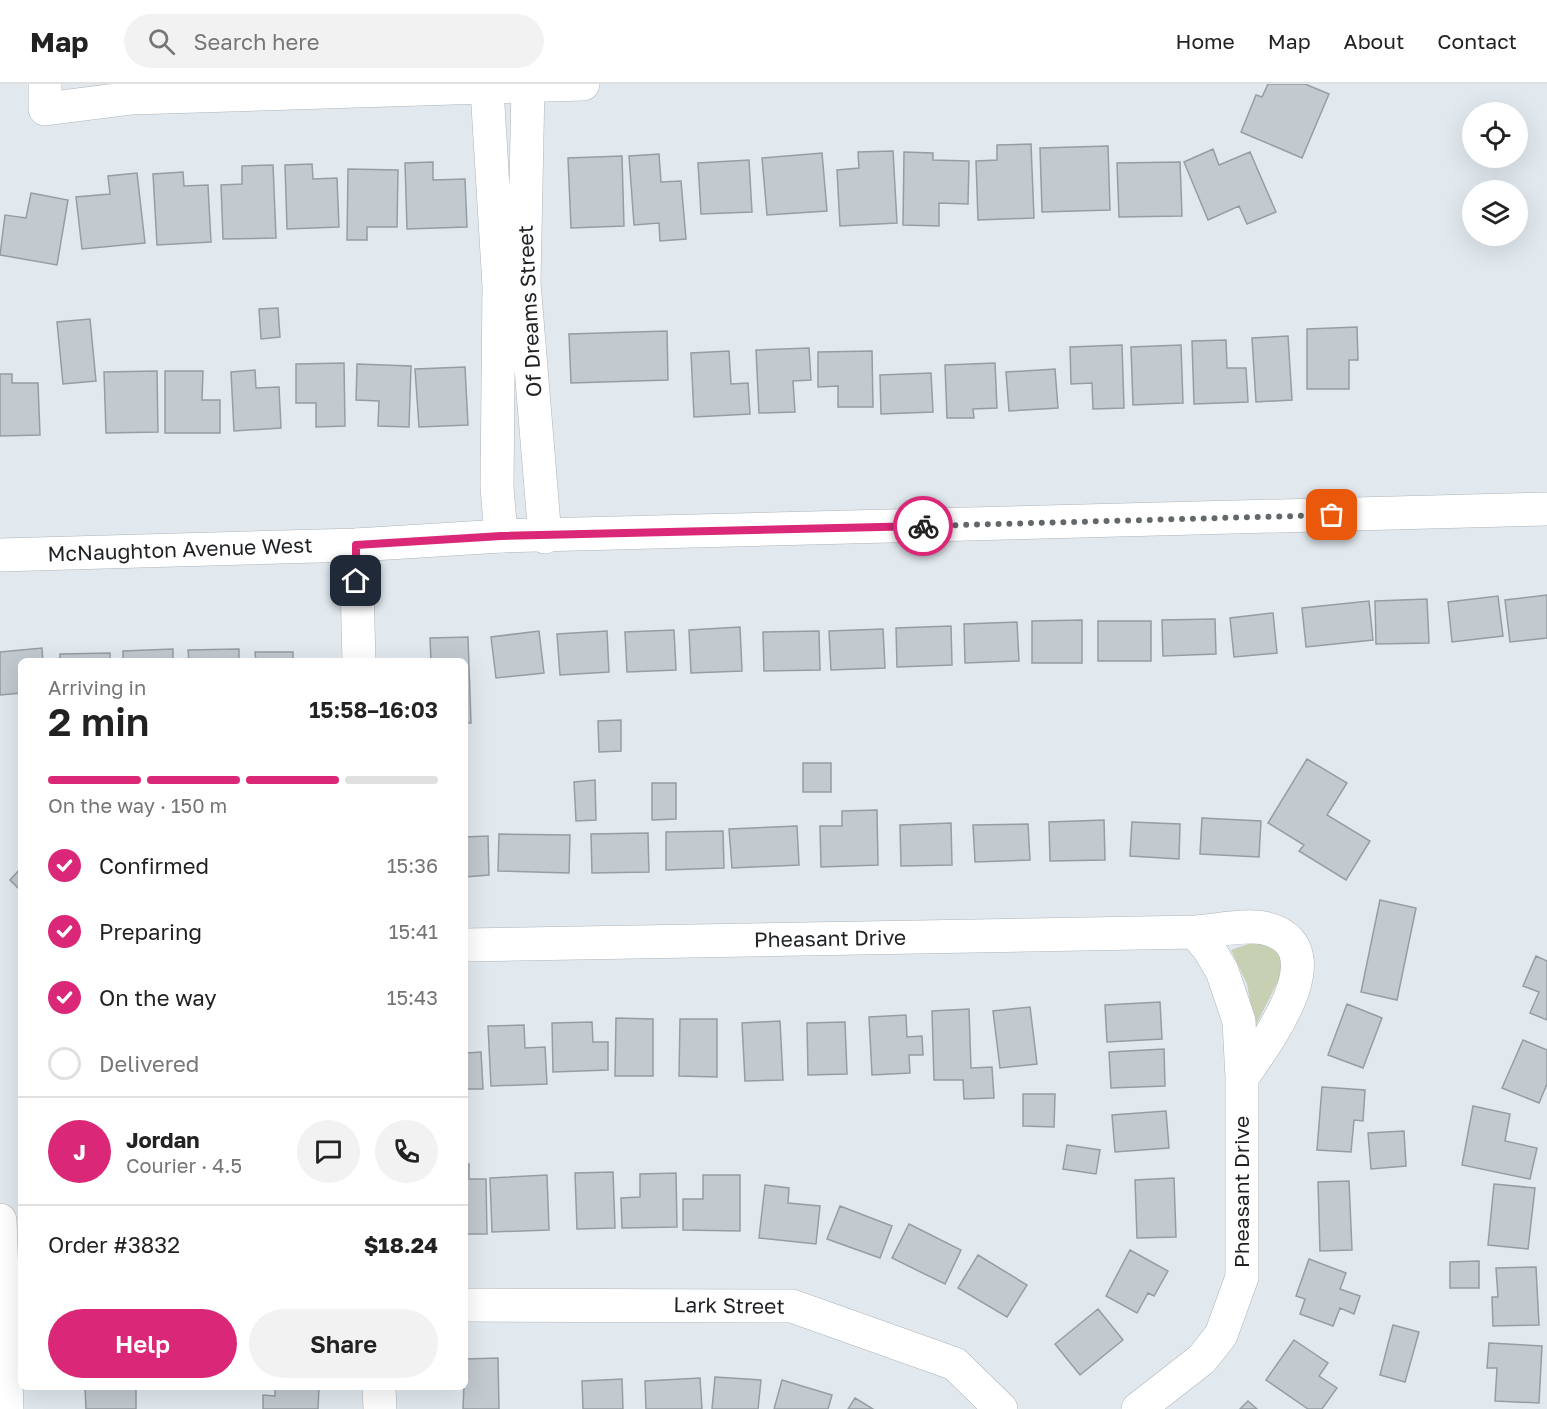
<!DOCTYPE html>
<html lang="en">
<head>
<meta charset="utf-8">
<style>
	:root { --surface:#fff; --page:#f2f2f2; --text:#222; --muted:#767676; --line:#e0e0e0; --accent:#db2777 }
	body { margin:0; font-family:"Golos Text",sans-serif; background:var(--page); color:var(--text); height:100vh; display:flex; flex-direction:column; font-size:22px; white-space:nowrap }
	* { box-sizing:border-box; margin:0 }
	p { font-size:20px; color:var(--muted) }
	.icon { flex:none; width:33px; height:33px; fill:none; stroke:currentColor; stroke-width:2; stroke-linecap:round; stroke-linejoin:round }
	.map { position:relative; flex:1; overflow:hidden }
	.details { position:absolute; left:18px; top:574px; width:450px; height:732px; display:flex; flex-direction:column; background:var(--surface); border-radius:9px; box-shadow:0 6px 24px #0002 }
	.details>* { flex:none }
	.fabs { position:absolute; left:1462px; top:18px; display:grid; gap:12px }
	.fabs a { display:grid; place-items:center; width:66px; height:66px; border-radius:50%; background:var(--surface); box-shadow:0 6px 24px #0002; font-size:30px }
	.pin { position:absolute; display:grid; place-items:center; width:51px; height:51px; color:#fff; margin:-26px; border-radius:12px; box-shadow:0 3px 9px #0006 }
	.courier { position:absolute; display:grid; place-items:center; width:60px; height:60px; margin:-30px; border:4px solid #db2777; border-radius:50%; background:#fff; color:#222; box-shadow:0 2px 8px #0007 }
	.overview em { font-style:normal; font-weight:600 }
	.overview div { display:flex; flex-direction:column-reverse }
	.overview { display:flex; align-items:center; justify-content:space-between; height:102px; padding:0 30px }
	h1 { font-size:39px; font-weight:600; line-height:45px }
	.bar { display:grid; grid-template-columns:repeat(4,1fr); gap:9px 6px; align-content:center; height:72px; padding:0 30px }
	.bar i { height:8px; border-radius:4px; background:var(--line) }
	.bar .current { background:var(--accent) }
	.bar p { grid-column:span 4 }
	.line { display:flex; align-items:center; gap:15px; padding:0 30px; border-top:2px solid var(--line) }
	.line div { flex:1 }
	.round { display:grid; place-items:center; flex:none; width:63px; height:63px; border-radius:32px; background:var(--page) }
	ol { padding:0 30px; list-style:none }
	li { display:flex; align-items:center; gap:18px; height:66px }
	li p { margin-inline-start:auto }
	li .icon { padding:6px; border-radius:50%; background:var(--accent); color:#fff; stroke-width:4 }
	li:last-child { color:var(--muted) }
	li i { width:33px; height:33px; border:3px solid var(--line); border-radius:50% }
	.button { display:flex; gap:12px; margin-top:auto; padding:12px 30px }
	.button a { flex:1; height:69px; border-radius:36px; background:var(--accent); color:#fff; font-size:24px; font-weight:600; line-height:69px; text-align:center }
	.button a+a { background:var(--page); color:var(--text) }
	header { display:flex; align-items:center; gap:36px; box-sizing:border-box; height:84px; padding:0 30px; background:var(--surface); border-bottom:2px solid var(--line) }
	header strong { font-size:28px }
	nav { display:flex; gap:33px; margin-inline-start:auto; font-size:21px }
	.search { width:420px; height:54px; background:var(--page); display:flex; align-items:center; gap:15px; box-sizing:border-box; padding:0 21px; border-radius:33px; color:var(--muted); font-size:22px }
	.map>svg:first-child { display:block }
	.green { fill:#c8d0b3 }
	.building { fill:#c2c9cf; stroke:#969da3; stroke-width:1.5 }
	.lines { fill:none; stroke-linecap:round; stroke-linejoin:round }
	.minor-casing { stroke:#adb4ba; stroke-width:34 }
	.major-casing { stroke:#adb4ba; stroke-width:34 }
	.minor { stroke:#fff; stroke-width:33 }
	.major { stroke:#fff; stroke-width:33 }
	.done { stroke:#63686b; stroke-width:6; stroke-dasharray:0 10.8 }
	.route { stroke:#db2777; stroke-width:8 }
	.labels { text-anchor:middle; stroke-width:4.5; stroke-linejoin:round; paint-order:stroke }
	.street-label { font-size:21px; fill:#1f2224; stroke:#fff }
</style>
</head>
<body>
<header>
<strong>Map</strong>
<div class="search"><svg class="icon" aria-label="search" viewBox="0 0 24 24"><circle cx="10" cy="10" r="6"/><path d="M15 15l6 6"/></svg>Search here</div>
<nav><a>Home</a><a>Map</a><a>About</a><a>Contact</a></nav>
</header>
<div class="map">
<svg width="1547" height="1325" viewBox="0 0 1547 1325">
	<rect width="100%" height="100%" fill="#e1e9ef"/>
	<!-- green -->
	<path class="green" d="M1257,857L1279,866L1282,889L1255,943L1247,900L1231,866Z"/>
	<!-- building -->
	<path class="building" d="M1268,0H1305L1329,10L1302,74L1241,48L1256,11L1262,13Z
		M1031,60L1034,134L978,136L976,77L997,76V61Z
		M1108,62L1110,126L1042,128L1040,64Z
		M1213,65L1219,81L1250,68L1276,128L1247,140L1239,122L1208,136L1184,78Z
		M893,67L897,139L840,142L837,86L859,84L858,68Z
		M904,68L933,69V76L969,77L968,120L939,119V142L903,141Z
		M822,69L827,127L767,131L762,74Z
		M659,70L661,98L681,97L686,155L660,157L659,139L634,141L629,72Z
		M622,72L624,142L571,144L568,74Z
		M749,76L752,128L701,130L698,79Z
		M433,78V96L465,95L467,143L407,145L405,79Z
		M1180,78L1182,132L1119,133L1117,79Z
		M312,80L313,95L337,94L339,143L287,145L285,81Z
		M273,81L276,154L223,155L221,101L242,100V82Z
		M348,85L398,86L397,143H367V156H347Z
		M183,88L184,102L208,101L211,158L157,161L153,90Z
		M137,89L145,159L82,165L76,113L110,110L108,92Z
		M31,109L68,116L57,181L0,171L5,131L26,134Z
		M278,224L280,253L261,255L259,225Z
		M90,235L96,297L63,300L57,238Z
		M1357,243L1358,276H1349V305H1307V245Z
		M667,247L668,296L571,299L569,250Z
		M1288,252L1292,316L1256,318L1252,254Z
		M1226,256L1227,284H1246L1248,318L1194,320L1192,257Z
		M1122,261L1124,324L1093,325L1092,299L1071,300L1070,263Z
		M1181,261L1183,319L1133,321L1131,263Z
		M809,264L811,296L793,297L795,328L759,329L756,266Z
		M729,267L731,300L748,299L750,330L694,333L691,269Z
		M872,267L873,323H838V302L818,303V268Z
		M344,279L345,342L316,343V319H296V280Z
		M995,279L997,324L973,325L974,334H947L945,281Z
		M357,280L411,282L409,343L378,342L379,317L356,316Z
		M465,283L468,341L419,343L415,285Z
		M1055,285L1058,324L1009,327L1006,288Z
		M255,286L256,304L279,303L281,344L234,347L231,288Z
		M157,287L158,348L106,349L104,288Z
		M165,287H203L202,316H220V349H165Z
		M931,289L933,328L881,330L880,291Z
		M0,290H12V299H38L40,351L0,352Z
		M1547,511V554L1510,558L1505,516Z
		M1498,512L1503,552L1452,558L1448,518Z
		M1427,515L1429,559L1376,560L1375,517Z
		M1369,517L1373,556L1306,563L1302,524Z
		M1273,529L1277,569L1234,573L1230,534Z
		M1215,535L1216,570L1163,572L1162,536Z
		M1082,536V579H1032V537Z
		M1098,537H1151V577H1098Z
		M1017,538L1019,577L965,579L964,540Z
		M951,542L952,581L897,583L896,544Z
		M740,543L742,587L691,589L689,546Z
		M883,545L885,584L831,586L829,547Z
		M674,546L676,586L627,588L625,548Z
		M539,547L544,589L496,594L491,553Z
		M607,547L609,588L560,591L557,550Z
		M819,547L820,586L764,587L763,548Z
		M468,553L471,639H465V578H431L430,554Z
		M42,564L43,578H21V609L0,611V568Z
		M173,565V578H123V567Z
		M239,565V578H189L188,566Z
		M255,568H293V578H256Z
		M110,569V578H60V570Z
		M621,636V667L599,668L598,637Z
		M1307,675L1347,699L1327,731L1370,757L1346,796L1299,767L1304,761L1268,739Z
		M803,679H831V708H803Z
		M595,696L596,736L576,737L574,698Z
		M652,699H676V735L652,736Z
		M877,726L878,781L821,783L820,742H842V727Z
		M1202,734L1261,737L1259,773L1200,770Z
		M1104,736L1105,776L1050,777L1049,738Z
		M1132,738L1180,740L1179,775L1130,772Z
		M951,739L952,781L901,782L900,741Z
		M1028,740L1030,776L975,778L973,741Z
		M797,742L799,781L732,784L729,745Z
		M723,747L724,784L666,786V748Z
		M648,749L649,788L592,789L591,750Z
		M499,750L570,751L569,789L498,787Z
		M488,752L489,791L465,793V753Z
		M21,784V807L10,796Z
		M1380,816L1416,824L1397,916L1361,908Z
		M1536,872L1547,877V936L1530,929L1539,908L1523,902Z
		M1160,918L1162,955L1107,958L1105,921Z
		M1347,920L1382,934L1363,984L1328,971Z
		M1030,923L1037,980L1000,984L993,927Z
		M969,925L971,984L992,983L994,1014L964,1015L963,996H934L932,927Z
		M906,931L907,953L922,952L923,971H909L910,989L872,991L869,933Z
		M616,934L653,935V992H615Z
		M680,935H717V993L679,992Z
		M780,937L783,996L745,997L742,939Z
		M592,938L593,958H608V986L553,988L552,939Z
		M845,938L847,990L808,991L807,939Z
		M524,941L525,964L545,963L547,1000L491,1002L488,942Z
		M465,946L467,969L481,968L483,1005H465Z
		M1523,956L1547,966V1000L1539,1019L1502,1004Z
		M1164,965L1165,1002L1111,1004L1109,968Z
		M1322,1003L1365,1006L1363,1037L1354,1036L1351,1068L1317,1066Z
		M1023,1010H1055L1054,1043L1023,1042Z
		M1473,1022L1510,1030L1505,1057L1537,1064L1530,1095L1462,1081Z
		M1166,1027L1169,1064L1115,1068L1112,1031Z
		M1404,1047L1406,1082L1371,1085L1368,1049Z
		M1067,1061L1100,1066L1096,1090L1063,1085Z
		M465,1080H469V1095H486L487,1150H465Z
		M613,1088L615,1144L577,1145L575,1089Z
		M676,1089L677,1143L622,1144L621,1114L640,1113V1090Z
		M547,1091L549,1146L492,1148L490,1094Z
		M703,1091H740V1147L683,1146V1115H703Z
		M1174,1094L1176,1153L1137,1154L1135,1096Z
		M1349,1097L1352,1166L1320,1167L1318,1098Z
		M1494,1100L1535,1104L1528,1165L1488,1161Z
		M765,1101L789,1104L788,1119L820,1122L816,1160L759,1154Z
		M840,1122L892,1142L880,1174L827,1155Z
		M909,1140L961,1166L945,1200L892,1174Z
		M1130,1166L1168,1187L1154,1212L1148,1209L1137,1229L1106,1212Z
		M978,1171L1027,1201L1007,1233L958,1204Z
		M1309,1175L1346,1189L1340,1205L1360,1212L1354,1230L1340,1224L1333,1242L1300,1230L1305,1215L1296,1212Z
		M1479,1177V1204H1450V1178Z
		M1536,1183L1539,1241L1493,1242L1492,1213H1498L1496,1184Z
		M1098,1225L1123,1256L1080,1291L1055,1260Z
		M1393,1241L1419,1248L1405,1298L1380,1291Z
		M1294,1256L1328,1279L1319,1292L1337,1304L1322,1325H1308L1266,1296Z
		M1489,1259L1542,1262L1539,1319L1495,1317L1497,1284H1487Z
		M498,1274L499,1325H463L465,1275Z
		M715,1293L761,1296L758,1325H712Z
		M700,1294L702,1325H646L645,1297Z
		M622,1295L623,1325H583L582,1297Z
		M782,1296L832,1311L828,1325H774Z
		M85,1304H136V1325H86Z
		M275,1304H319L318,1325H263V1311L275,1312Z
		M855,1314L873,1325H848Z
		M1248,1317L1257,1325H1240Z"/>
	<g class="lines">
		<!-- minor casing -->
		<g class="minor-casing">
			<path id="minor" d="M45,0V25L132,14L583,0
				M528,2L524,199L545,453
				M487,5L499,202L497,403L501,452
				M356,461L359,578
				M465,861L1195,848C1213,847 1247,840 1264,844C1341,862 1264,961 1242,994
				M0,1136L7,1325
				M465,1221L792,1222L955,1280L1001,1325
				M379,1304L380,1325
				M1138,1325L1202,1275L1221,1251L1242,1193V994L1239,937L1222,887L1209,865L1195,848"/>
		</g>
		<!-- major casing -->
		<g class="major-casing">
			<path id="major" d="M0,471L356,461L501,452L1547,425"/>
		</g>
		<!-- minor -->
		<use href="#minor" class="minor"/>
		<!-- major -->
		<use href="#major" class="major"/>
	</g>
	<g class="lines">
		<!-- done -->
		<path class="done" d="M923,442L1332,431"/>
		<!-- route -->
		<path class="route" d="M356,497V461L501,452L923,442"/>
	</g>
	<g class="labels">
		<!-- street labels -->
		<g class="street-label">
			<text transform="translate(530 227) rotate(-93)" y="7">Of Dreams Street</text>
			<text transform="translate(180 466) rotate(-2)" y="7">McNaughton Avenue West</text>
			<text transform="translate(830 855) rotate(-1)" y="7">Pheasant Drive</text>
			<text transform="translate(1242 1108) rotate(-90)" y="7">Pheasant Drive</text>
			<text transform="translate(729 1222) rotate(1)" y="7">Lark Street</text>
		</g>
	</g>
</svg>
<div class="fabs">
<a><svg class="icon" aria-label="locate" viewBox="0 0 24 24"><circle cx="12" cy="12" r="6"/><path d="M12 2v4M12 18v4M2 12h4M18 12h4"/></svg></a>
<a><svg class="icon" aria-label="layers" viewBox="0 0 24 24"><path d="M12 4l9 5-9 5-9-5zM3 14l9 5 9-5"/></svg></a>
</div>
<div class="pin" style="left:1332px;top:431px;background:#ea580c"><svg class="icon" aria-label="bag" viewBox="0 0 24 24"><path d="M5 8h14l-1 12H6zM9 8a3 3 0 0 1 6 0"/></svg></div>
<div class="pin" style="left:356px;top:497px;background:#1f2937"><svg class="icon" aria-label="home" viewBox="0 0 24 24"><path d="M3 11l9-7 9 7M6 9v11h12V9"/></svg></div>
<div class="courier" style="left:923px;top:442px"><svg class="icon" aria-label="bike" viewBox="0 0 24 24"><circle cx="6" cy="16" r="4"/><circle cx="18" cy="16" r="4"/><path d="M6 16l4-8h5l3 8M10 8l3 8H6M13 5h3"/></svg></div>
<section class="details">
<div class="overview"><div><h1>2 min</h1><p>Arriving in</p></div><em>15:58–16:03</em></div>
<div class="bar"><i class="current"></i><i class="current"></i><i class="current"></i><i></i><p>On the way · 150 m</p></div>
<ol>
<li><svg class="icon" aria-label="check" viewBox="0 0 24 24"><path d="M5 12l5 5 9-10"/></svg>Confirmed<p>15:36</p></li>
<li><svg class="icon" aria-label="check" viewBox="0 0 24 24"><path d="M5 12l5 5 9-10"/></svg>Preparing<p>15:41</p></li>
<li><svg class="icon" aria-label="check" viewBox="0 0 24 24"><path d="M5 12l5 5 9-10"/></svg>On the way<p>15:43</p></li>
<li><i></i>Delivered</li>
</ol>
<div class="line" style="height:108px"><b class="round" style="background:var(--accent);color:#fff">J</b><div><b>Jordan</b><p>Courier · 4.5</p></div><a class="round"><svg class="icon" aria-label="chat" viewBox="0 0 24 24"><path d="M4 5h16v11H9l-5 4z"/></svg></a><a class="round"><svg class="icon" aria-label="phone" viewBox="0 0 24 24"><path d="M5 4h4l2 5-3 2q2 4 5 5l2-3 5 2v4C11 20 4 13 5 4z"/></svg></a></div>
<div class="line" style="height:78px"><div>Order #3832</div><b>$18.24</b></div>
<div class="button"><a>Help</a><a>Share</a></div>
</section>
</div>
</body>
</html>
